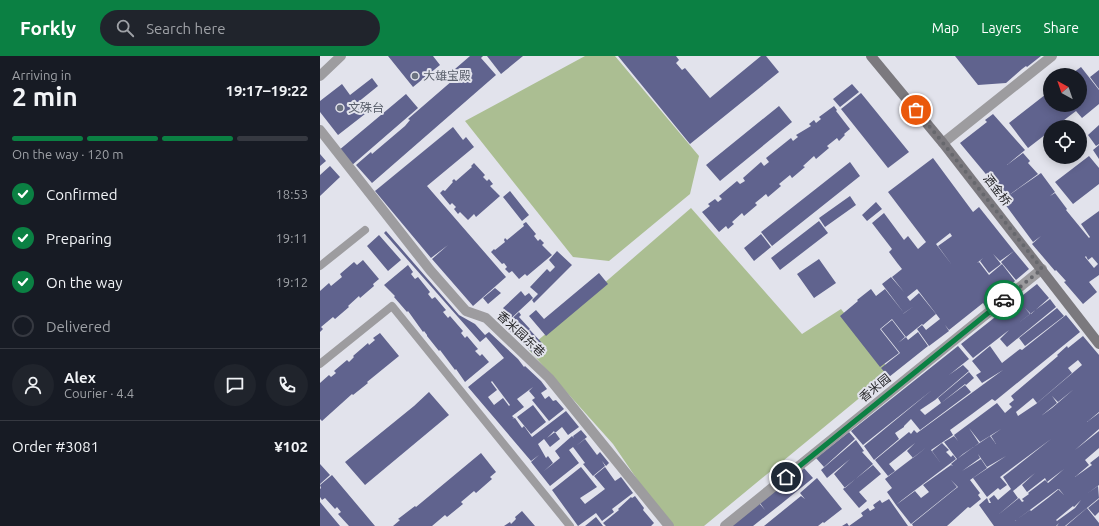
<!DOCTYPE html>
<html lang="en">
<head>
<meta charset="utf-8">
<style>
	:root { --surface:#171b24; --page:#20242c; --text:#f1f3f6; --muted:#9ea1a6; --line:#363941; --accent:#0b8043 }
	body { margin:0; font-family:Ubuntu,"Noto Sans SC",sans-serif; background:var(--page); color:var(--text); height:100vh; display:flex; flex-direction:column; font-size:15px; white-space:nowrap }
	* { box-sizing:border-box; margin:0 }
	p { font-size:13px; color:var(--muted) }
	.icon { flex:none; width:22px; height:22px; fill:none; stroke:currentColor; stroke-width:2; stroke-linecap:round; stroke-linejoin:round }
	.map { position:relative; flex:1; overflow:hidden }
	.side { display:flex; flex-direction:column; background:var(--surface); width:320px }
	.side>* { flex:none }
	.needle { width:26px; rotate:320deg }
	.tools { position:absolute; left:723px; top:12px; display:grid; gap:8px }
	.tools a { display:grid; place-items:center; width:44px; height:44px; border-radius:50%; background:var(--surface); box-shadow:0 2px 10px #0003; font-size:20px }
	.pin { position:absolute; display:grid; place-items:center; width:34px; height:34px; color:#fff; margin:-17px; border:2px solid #fff; border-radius:50%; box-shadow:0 1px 4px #0007 }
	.courier { position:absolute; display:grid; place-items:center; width:40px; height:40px; margin:-20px; border:3px solid #0b8043; border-radius:50%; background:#fff; color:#222; box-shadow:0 1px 5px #0007 }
	.head em { font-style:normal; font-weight:700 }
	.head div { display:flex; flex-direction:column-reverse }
	.head { display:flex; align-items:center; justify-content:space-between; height:68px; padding:0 12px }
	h1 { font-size:26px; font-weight:700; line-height:30px }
	.bar { display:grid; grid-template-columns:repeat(4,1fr); gap:6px 4px; align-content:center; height:48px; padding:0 12px }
	.bar i { height:5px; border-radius:3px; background:var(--line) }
	.bar .current { background:var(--accent) }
	.bar p { grid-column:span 4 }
	.line { display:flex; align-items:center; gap:10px; padding:0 12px; border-top:1px solid var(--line) }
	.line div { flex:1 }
	.round { display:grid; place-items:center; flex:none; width:42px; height:42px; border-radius:21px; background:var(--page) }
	ol { padding:0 12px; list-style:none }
	li { display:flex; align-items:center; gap:12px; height:44px }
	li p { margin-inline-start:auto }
	li .icon { padding:4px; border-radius:50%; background:var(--accent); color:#fff; stroke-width:4 }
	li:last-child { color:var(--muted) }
	li i { width:22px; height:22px; border:2px solid var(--line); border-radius:50% }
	header { display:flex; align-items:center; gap:24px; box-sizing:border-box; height:56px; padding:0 20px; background:var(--accent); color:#fff }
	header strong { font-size:19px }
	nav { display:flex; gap:22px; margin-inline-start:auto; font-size:14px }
	.search { width:280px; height:36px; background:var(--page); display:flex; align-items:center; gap:10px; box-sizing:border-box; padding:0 14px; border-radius:22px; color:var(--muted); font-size:15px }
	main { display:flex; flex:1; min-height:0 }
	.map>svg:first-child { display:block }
	.green { fill:#abbe92 }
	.building { fill:#60638e; fill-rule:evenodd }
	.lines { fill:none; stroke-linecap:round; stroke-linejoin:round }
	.lane { stroke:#9d9c9f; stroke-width:8 }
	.street { stroke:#9d9c9f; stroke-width:10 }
	.secondary { stroke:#7b797e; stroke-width:10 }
	.done { stroke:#67686d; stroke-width:4; stroke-dasharray:0 7.2 }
	.route { stroke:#0b8043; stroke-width:5 }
	.worship-dot { fill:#6b7280; stroke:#e2e3ec; stroke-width:1.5 }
	.labels { text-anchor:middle; stroke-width:4; stroke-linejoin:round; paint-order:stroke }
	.worship-label { font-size:12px; fill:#5b616d; stroke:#e2e3ec; text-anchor:start }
	.street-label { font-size:12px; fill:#252528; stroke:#e2e3ec }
</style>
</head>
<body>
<header>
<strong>Forkly</strong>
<div class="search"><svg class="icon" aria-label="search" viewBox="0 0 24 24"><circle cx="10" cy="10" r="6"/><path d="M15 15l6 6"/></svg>Search here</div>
<nav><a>Map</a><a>Layers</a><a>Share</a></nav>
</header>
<main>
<section class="side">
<div class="head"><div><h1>2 min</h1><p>Arriving in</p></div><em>19:17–19:22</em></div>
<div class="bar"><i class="current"></i><i class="current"></i><i class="current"></i><i></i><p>On the way · 120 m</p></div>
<ol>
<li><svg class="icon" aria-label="check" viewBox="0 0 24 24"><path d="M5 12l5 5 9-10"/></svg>Confirmed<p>18:53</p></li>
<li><svg class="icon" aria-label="check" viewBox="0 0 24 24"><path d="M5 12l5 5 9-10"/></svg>Preparing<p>19:11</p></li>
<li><svg class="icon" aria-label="check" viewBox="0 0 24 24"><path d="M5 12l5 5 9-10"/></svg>On the way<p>19:12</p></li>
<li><i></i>Delivered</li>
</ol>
<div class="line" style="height:72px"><a class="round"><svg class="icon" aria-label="person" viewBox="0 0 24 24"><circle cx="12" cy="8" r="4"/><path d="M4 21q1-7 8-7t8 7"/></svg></a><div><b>Alex</b><p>Courier · 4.4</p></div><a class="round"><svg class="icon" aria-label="chat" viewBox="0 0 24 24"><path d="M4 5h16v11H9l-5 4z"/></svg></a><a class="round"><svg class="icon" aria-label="phone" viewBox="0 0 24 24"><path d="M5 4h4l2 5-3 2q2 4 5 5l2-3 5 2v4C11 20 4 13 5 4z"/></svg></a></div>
<div class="line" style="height:52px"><div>Order #3081</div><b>¥102</b></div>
</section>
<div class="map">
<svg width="779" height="470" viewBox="0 0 779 470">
	<rect width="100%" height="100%" fill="#e2e3ec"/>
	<!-- green -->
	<path class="green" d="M265,0H295L379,100L370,138L289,205L253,201L145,65Z
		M371,152L482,278L521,253L571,316L384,470H349L293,388L208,293Z"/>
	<!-- building -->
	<path class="building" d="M68,0H113L120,9L93,31Z
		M150,0H163L161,2L176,19L52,127L36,109L51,96L52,98L85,70L90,64L88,63L140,18L135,13Z
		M167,0H203L181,18Z
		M298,0H356L359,4L356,7L362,14L365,12L390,42L441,0H446L459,16L370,88Z
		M635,0H721L707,11L706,10L702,13L686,27L658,29Z
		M761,11L779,34V48L762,62L756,55L735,71H730V75L708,92L689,67L730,35V49H760V19H750Z
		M779,14V33L770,21Z
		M52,22L58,30L37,47L45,58L18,79L0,56V45L22,28L30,39Z
		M532,28L539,36L520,51L513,43Z
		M541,37L589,96L568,112L521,53Z
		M86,38L98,52L31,110L18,95Z
		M459,50L472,66L400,125L386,109Z
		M514,50L517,54L516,55L530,73L524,78L525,79L519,85L517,82L507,90L509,92L496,103L494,100L483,110L485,111L472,122L470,119L459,128L461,130L448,141L446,138L435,147L437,149L424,160L422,157L412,166L414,168L408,173L406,170L399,176L382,156L390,150L388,148L395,143L398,146L402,143L399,140L417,125L420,128L425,125L423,122L441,106L444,110L449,106L446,102L471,82L473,85L478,81L476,79L491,70L489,68L494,64L496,67L501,63L499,61Z
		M673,58L705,94L687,109L703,97L710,105L708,107L718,118L685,142L721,117L735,136L730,140L735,137L747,153L746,154L769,182L770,181L761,168L779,155V219L769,226L777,236L763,248L744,226L746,225L736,214L735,215L712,188L721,180L713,186L668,125L670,123L640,87L667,66L665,64ZM766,200L768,204L772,201L778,208L774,212L765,201Z
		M779,69V88L776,90L768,79Z
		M133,71L143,84L146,81L154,91L107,130L186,221L153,250L112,203L128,189L111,202L55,135Z
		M779,89V103L773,94Z
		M0,98L6,105L0,110Z
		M769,100L779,112V128L753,148L735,126Z
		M613,102L653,156L659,151L694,195L680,205L673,198L681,208L669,217L660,205L663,202L657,207L659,206L669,219L682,208L695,225L665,250L663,247L629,274L625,269L629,275L609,290L597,273L602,269L606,274L620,263L597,233L587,241L590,245L599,237L616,258L603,269L602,268L586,281L572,263L560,273L579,297L560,311L520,260L538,245L537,244L551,233L556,240L565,233L584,257L583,258L594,250L584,257L562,228L571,221L584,236L572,221L582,213L578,208L595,195L578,208L569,196L572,193L552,167L564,157L584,184L588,180L598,193L606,186L568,136ZM630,177L632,180L618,190L632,209L616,188Z
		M530,106L540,120L452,190L441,176Z
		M154,107L165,119L163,121L167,125L169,123L173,128L170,130L180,140L156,161L154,158L148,164L140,156L138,158L134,153L136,151L132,147L130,149L120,137L123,134L125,135L133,126L132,125L134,123L136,125L152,111L151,110Z
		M10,110L20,121L0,140V119Z
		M190,135L209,159L202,165L183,141Z
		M530,140L536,149L505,171L499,162Z
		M556,146L562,153L547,165L542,159Z
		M499,165L508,177L460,214L451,202Z
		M206,166L216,178L214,180L218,185L220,183L224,187L222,189L232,199L207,220L205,218L199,223L192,215L189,217L185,213L187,211L184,207L182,208L171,196L174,193L175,194L185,186L184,184L185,182L187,184L204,170L203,168Z
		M66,175L139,259L155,268L165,279L169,276L198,303L204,311L205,310L221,325L227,333L221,337L225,343L229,340L233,345L236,344L244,353L229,365L212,344L215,342L209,335L213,331L197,343L204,351L192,360L194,362L192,363L195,362L202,372L204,370L212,381L246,355L259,371L248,379L242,371L235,377L234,375L227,382L235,376L240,383L230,391L224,383L218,388L226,402L228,400L233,407L224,415L240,402L235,395L252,380L254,382L253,380L261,374L267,381L256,390L265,383L277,399L280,396L289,407L286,410L282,405L285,410L273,420L263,408L265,407L253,391L249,394L259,407L230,430L211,406L219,399L211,405L148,331L184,302L166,281L160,286L64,177ZM172,325L190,349L189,350L183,342L174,349L168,341L177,334L171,326Z
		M441,178L451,191L434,205L424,192Z
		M59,179L81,204L68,215L47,190Z
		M237,195L252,209L214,247L212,244L218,238L210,231L227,213L230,216L235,211L229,204Z
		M694,195L709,213L696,224L681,206Z
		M499,203L516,227L494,242L477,218Z
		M43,204L59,223L53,228L54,230L40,242L39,240L28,250L29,251L15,263L13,261L1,271L3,273L0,276V235L9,227L11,230L22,221L20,218L34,206L37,209Z
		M88,209L93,216L91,218L95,223L98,221L110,236L108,238L112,243L115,241L126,254L123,256L128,262L130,260L143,275L141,277L145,282L147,280L158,293L155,295L160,300L162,298L169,306L145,326L136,313L135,314L120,294L119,295L107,280V279L104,275L103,276L88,255L87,256L74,241L75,240L64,229Z
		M279,217L288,228L226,280L209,260L216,254L224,263Z
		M717,228L729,242L711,258L705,252L710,258L697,268L730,243L736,251L687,291L680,283L689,274L653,302L646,294L660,282L646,294L641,288Z
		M175,232L181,237L168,248L163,242Z
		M201,235L205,240L209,237L213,242L186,267L178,259L184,253L183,252Z
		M737,252L744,260L705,290L699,282Z
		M199,256L201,259L199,261L210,273L201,282L210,274L222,287L212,296L184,270Z
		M746,259L760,276L675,345L672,343L652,358L646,350L652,358L630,374L633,379L611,394L622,409L612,395L622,387L629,394L626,396L631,401L633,399L636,403L582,444L578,439L582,444L576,449L567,436L572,432L565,423L607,391L593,402L587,395L595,387L569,408L575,415L568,420L555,404L589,376L591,378L594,374L597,377L683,314L662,327L656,319L661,316L652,305L670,290L682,307L700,293L702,294Z
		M572,264L585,281L578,287L586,281L588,284L598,276L608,290L569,321L561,312L580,297L561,273Z
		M60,277L79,300L47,326L48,327L33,339L32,338L2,365L0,363V327L9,319L11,321L16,317L14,315L27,304L29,306L34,301L33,300L48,287L49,289L55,284L53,282Z
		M763,280L779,299V356L767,366L779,357V373L755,394L779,375V392L765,404L769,409L755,421L772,409L770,407L779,400V429L768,437L778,430L779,442L745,470H737L739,467L736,470H674L659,449L667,442L669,447H671L669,443L674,439L678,444L691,433L683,421L731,383L680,421L687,429L680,434L678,432L667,441L653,422L686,400L667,411L658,398L660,402L642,415L661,403L667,412L650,424L660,437L658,439L661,443L650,452L648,451L627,470H593L592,468L634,434L638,431L631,424L637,431L591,468L576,449L595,435L601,442L609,436L603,429L631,409L633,410L631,408L643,398L670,380L676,388L671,380L681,373L660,386L649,372L659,387L637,403L624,386L634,380L638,385L634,379L677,347L685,357L692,351L689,348L694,344L691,340L738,300L737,299L747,290L748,292ZM758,304L762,309L716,348L698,360L696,356L713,342L717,347L752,317L748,312ZM754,333L732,352L721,360L737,347L732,340L738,346ZM744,413L728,427L725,424L708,437L709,438L702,443L704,445L702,446L699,442L678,459L698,442L693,435L715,417L702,429L707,436L725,422L727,426ZM738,433L744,439L739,433L728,442L735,451L728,442L711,455L710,454L695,465ZM761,444L755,452L737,465L736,464L753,450L754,451Z
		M638,290L649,303L629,319L643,309L649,315L615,344L600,354L605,359L645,329L651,336L600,374L591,363L584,370V371L575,377L579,383L554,404L544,390L612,334L543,389L531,375Z
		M649,316L654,322L646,329L645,328L621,347L618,342Z
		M109,336L129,359L45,429L25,406L94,350Z
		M213,349L226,366L211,378L197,361Z
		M529,376L535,383L504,411L496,402Z
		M536,384L544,395L542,396L553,408L525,432L514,418L530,403L507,422L501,414Z
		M161,397L176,416L170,421L172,423L156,437L154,435L141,446L143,448L127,461L125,459L112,470H73L80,464L78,463L95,450L96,451Z
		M0,408L10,419L0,428Z
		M553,409L561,418L539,436L547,445L539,452L523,433Z
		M261,411L277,431L260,442L265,448L285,433L274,420L285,411L295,425L301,421L313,437L292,453L294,456L282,465L276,457L258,470L232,434Z
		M484,412L493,422L482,431L478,427L482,431L461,448L433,470H410L439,447L445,454L440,447L462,429L467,434L463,428Z
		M12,419L55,470H29L18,458L21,456L17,451L15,453L5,442L2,444L0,441V433L1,432L0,429Z
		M497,422L522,453L504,467L503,466L498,470H444L481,440L485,443L480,437Z
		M315,440L324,452L323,454L334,467L331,470H286L283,467L299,454L298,453L311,441L312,442Z
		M569,443L588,470H522L527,467L529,470L543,460L541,457L548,452L550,455L555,452L553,449L560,444L562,447Z
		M779,443V456L775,460L768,452Z
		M0,446L20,470H0Z
		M767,452L779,467V470H746Z
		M202,455L215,470H184L190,466L191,468L196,463L195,461Z
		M276,461L283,470H265Z"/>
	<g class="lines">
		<!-- lane -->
		<path class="lane" d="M0,210L45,174
			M0,308L72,250L250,470"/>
		<!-- street -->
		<path class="street" d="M0,20L21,0
			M0,74L110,214L146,255L166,262L229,322L349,470
			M623,87L732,0
			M405,470L722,213"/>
		<!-- secondary -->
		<path class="secondary" d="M551,0L623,87L779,288"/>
	</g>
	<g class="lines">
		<!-- done -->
		<path class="done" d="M596,54L623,87L722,213L684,244"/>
		<!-- route -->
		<path class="route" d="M466,421L684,244"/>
	</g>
	<!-- markers -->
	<g class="worship-dot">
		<circle cx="95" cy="20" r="4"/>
		<circle cx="20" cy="52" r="4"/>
	</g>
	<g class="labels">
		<!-- worship labels -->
		<g class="worship-label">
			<text x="103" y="24">大雄宝殿</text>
			<text x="28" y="56">文殊台</text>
		</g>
		<!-- street labels -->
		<g class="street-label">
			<text transform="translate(677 134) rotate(52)" y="4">洒金桥</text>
			<text transform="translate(201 278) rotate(43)" y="4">香米园东巷</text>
			<text transform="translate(555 332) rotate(-39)" y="4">香米园</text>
		</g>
	</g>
</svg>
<div class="tools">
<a><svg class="needle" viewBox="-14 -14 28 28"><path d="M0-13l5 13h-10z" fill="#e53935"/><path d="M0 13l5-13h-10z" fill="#9ea1a6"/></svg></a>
<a><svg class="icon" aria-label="locate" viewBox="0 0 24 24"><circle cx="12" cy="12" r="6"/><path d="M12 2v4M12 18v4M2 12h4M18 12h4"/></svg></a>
</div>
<div class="pin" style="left:596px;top:54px;background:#ea580c"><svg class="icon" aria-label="bag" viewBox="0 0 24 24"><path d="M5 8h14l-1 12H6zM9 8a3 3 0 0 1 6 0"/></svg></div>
<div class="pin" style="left:466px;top:421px;background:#1f2937"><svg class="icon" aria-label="home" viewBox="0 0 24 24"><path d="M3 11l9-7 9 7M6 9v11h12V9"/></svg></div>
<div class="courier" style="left:684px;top:244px"><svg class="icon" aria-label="car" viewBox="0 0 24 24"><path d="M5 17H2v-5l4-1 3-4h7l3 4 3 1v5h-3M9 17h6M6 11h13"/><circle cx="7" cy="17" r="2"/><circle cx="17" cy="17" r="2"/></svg></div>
</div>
</main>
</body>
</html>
